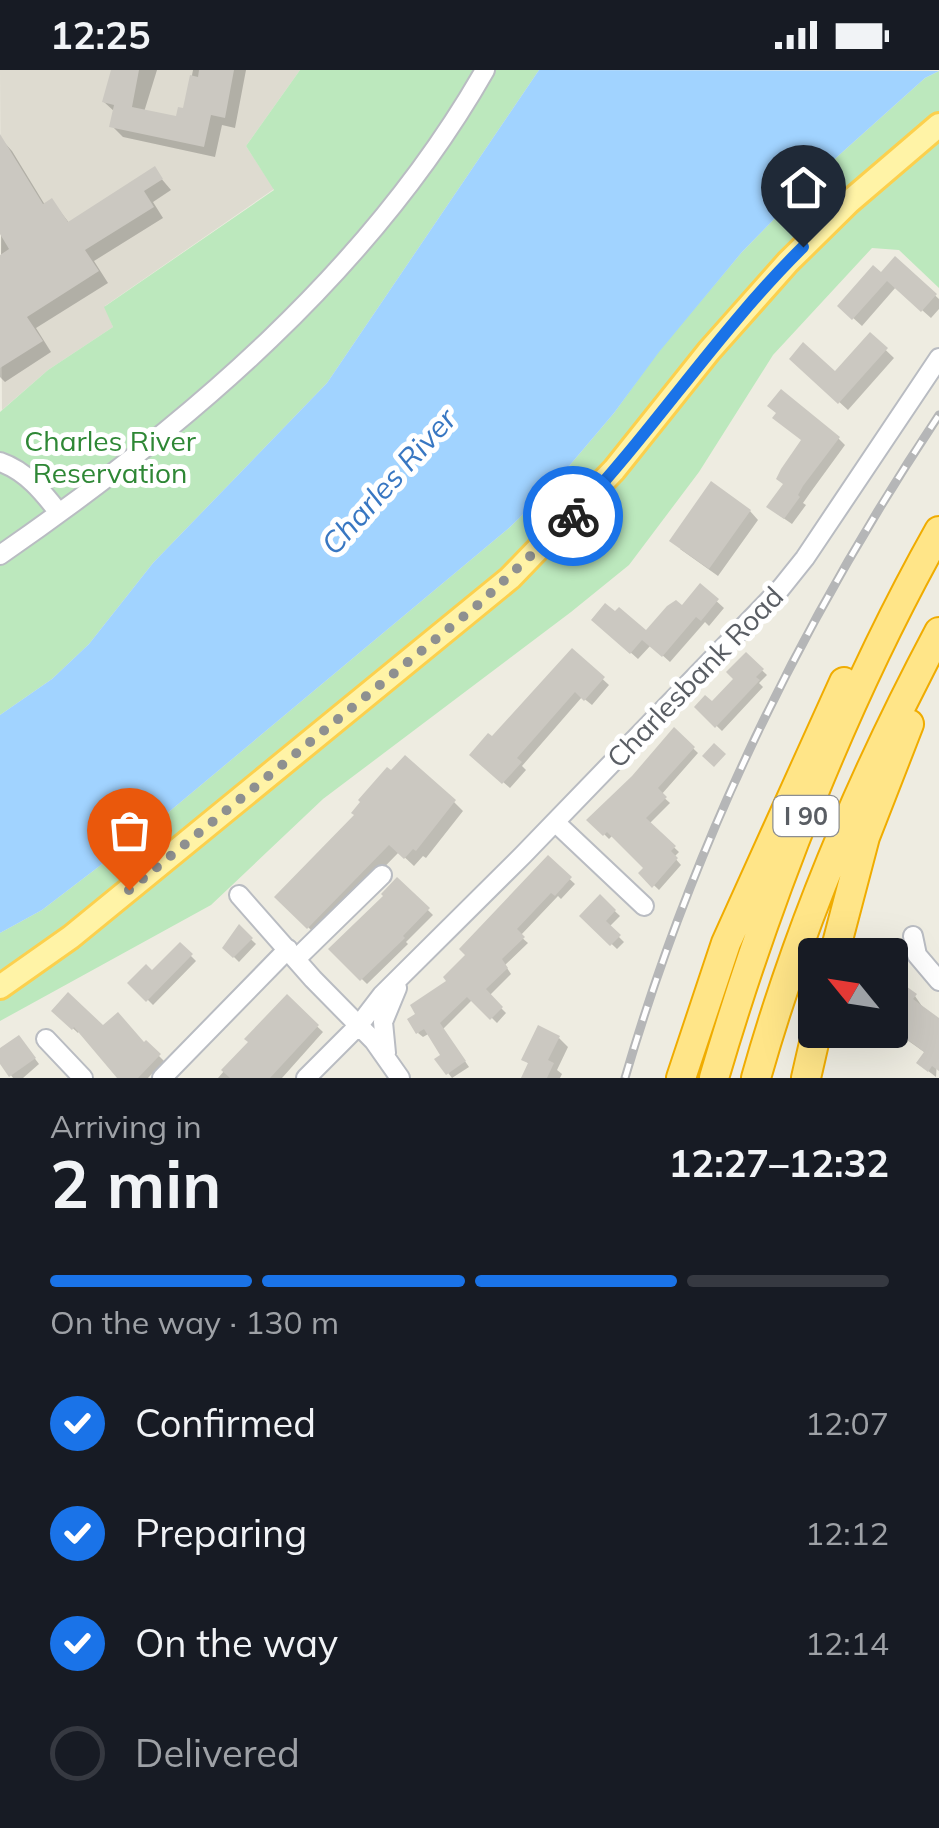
<!DOCTYPE html>
<html lang="en">
<head>
<meta charset="utf-8">
<style>
	:root { --surface:#171b24; --page:#20242c; --text:#f1f3f6; --muted:#9ea1a6; --line:#363941; --accent:#1a73e8 }
	body { margin:0; font-family:Mulish,sans-serif; background:var(--page); color:var(--text); height:100vh; display:flex; flex-direction:column; font-size:38px; white-space:nowrap }
	* { box-sizing:border-box; margin:0 }
	p { font-size:32px; color:var(--muted) }
	.icon { flex:none; width:55px; height:55px; fill:none; stroke:currentColor; stroke-width:2; stroke-linecap:round; stroke-linejoin:round }
	.map { position:relative; height:1008px; overflow:hidden }
	.drawer { display:flex; flex-direction:column; background:var(--surface); flex:1 }
	.drawer>* { flex:none }
	.needle { width:65px; rotate:300deg }
	.controls { position:absolute; left:798px; top:868px; display:grid; gap:20px }
	.controls a { display:grid; place-items:center; width:110px; height:110px; border-radius:10px; background:var(--surface); box-shadow:0 10px 40px #0002; font-size:50px }
	.pin { position:absolute; display:grid; place-items:center; width:85px; height:85px; color:#fff; margin:-102px -42px; border-radius:50% 50% 50% 0; rotate:-45deg; box-shadow:0 0 10px #0007 }
	.pin .icon { rotate:45deg }
	.courier { position:absolute; display:grid; place-items:center; width:100px; height:100px; margin:-50px; border:8px solid #1a73e8; border-radius:50%; background:#fff; color:#222; box-shadow:0 2px 12px #0007 }
	.overview em { font-style:normal; font-weight:700 }
	.overview div { display:flex; flex-direction:column-reverse }
	.overview { display:flex; align-items:center; justify-content:space-between; height:170px; padding:0 50px }
	h1 { font-size:65px; font-weight:700; line-height:75px }
	.bar { display:grid; grid-template-columns:repeat(4,1fr); gap:15px 10px; align-content:center; height:120px; padding:0 50px }
	.bar i { height:12px; border-radius:8px; background:var(--line) }
	.bar .current { background:var(--accent) }
	.bar p { grid-column:span 4 }
	ol { padding:0 50px; list-style:none }
	li { display:flex; align-items:center; gap:30px; height:110px }
	li p { margin-inline-start:auto }
	li .icon { padding:10px; border-radius:50%; background:var(--accent); color:#fff; stroke-width:4 }
	li:last-child { color:var(--muted) }
	li i { width:55px; height:55px; border:5px solid var(--line); border-radius:50% }
	.status { display:flex; justify-content:space-between; align-items:center; height:70px; padding:0 50px; background:var(--surface); direction:ltr }
	.status svg { height:28px; fill:currentColor }
	.map>svg:first-child { display:block }
	.education { fill:#dedbd0 }
	.green { fill:#bce8bd }
	.water { fill:#a1d3ff }
	.shadow { fill:#0003 }
	.building { fill:#cbc8c1 }
	.lines { fill:none; stroke-linecap:round; stroke-linejoin:round }
	.minor-casing { stroke:#b9bcc2; stroke-width:22 }
	.major-casing { stroke:#fcd04d; stroke-width:28 }
	.highway-casing { stroke:#f0ac00; stroke-width:32 }
	.minor { stroke:#fff; stroke-width:18 }
	.major { stroke:#fff3a6; stroke-width:22 }
	.highway { stroke:#ffe588; stroke-width:28 }
	.rail-casing { stroke:#b5b6b7; stroke-width:9 }
	.rail { stroke:#fff; stroke-width:5; stroke-dasharray:15; stroke-linecap:butt }
	.done { stroke:#8e9090; stroke-width:10; stroke-dasharray:0 18 }
	.route { stroke:#1a73e8; stroke-width:12 }
	.labels { text-anchor:middle; stroke-width:10; stroke-linejoin:round; paint-order:stroke }
	.shield { fill:#fff; stroke:#8c8e92; stroke-width:2.5 }
	.shield-label { font-size:25px; font-weight:bold; fill:#5a5e64 }
	.park-label { font-size:28px; fill:#2e8735; stroke:#fff }
	.street-label { font-size:28px; fill:#5a5e64; stroke:#fff }
	.water-label { font-size:30px; font-style:italic; fill:#3877c2; stroke:#fff }
</style>
</head>
<body>
<div class="status"><b>12:25</b><svg viewBox="0 0 49 12"><path d="M0 12V9h3v3zM5 12V6h3v6zM10 12V3h3v9zM15 12V0h3v12zM26 1h20v11H26zM47 4h2v5h-2z"/></svg></div>
<div class="map">
<svg width="939" height="1008" viewBox="0 0 939 1008">
	<rect width="100%" height="100%" fill="#eeece1"/>
	<!-- education -->
	<path class="education" d="M0,0H300L246,76L274,119L105,236L113,257L48,300L2,340Z"/>
	<!-- green -->
	<path class="green" d="M300,0H539L327,313L153,493L89,574L52,609L0,645V342L48,300L113,257L104,237L274,120L246,76Z
		M939,1V218L899,180L872,178L773,285L699,402L629,495L571,542L323,729L211,835L0,951V863L42,840L152,756L509,458L553,415L614,343L658,282L742,182L818,104L925,8Z"/>
	<!-- water -->
	<path class="water" d="M539,0L939,1L925,8L818,104L742,182L659,282L614,343L553,415L509,458L152,756L42,840L0,863V645L52,609L89,574L153,493L327,313Z"/>
	<!-- shadow -->
	<path class="shadow" d="M113,0H157L144,42L178,49L185,41L193,0H246L235,58L222,55L215,87L123,67L112,56L115,42L104,32Z
		M2,70L12,81L45,135L52,131L70,154L154,100L171,120L153,132L163,148L94,191L108,213L36,258L51,282L5,312L0,307Z
		M896,190L939,229V239L931,248L896,217L862,256L840,236L881,206Z
		M870,265L894,288L848,340L792,289L835,305Z
		M838,368L845,375L810,423L803,433L806,435L792,454L776,443Z
		M750,441L758,450L718,506L680,479Z
		M701,517L724,538L709,556L705,552L670,592L651,575L638,589L601,556L646,564L682,538Z
		M572,581L609,615L592,635L582,627L522,696L526,700L510,718L472,685L492,670Z
		M746,585L767,605L759,613L763,617L722,661L697,637L712,635L736,609Z
		M674,660L698,683L661,725L670,733L649,754L679,782L674,787L681,795L659,820L641,803L647,798L613,765L609,769L590,750L634,708Z
		M454,732L463,741L426,788L423,786L414,796L399,782L317,866L278,827L358,745Z
		M548,789L575,814L561,829L558,826L520,866L528,873L505,895L511,904L489,926L506,943L497,953L473,929L443,959L469,997L452,1008L438,990L444,985L430,963L423,967L418,963L450,911Z
		M397,810L433,845L406,872L408,874L367,914L331,879L386,826Z
		M600,827L620,846L609,857L624,872L617,879L582,846Z
		M239,858L256,874L239,892L225,878Z
		M180,875L196,891L153,935L131,913L152,904Z
		M915,926L939,961L936,1007L927,1000V984L890,958V933Z
		M287,928L323,962L282,1008H218Z
		M54,941L144,975L146,973L164,991L148,1008H122L80,960L78,963Z
		M559,968L568,977L557,1000L562,1004L560,1008H524L530,995L524,989Z
		M23,973L39,994L23,1008H13L0,990V981Z"/>
	<!-- building -->
	<path class="building" d="M111,0H139L132,37L176,46L178,37L183,38L190,5L198,7L199,0H234L225,48L211,45L204,77L109,57L114,35L102,32Z
		M0,64L43,134L52,128L68,152L155,96L163,109L144,121L154,137L85,180L99,201L27,247L43,271L0,298V185L9,179L0,164Z
		M895,186L937,224L921,242L887,211L852,250L837,236L873,195L881,202Z
		M870,262L888,278L838,334L789,289L803,272L835,301Z
		M781,319L840,367L803,416L798,425L800,427L784,449L766,437L783,414L776,409L781,399L801,370L772,348L776,343L767,336Z
		M711,411L751,440L709,499L669,471Z
		M700,513L719,529L701,551L696,547L662,587L642,570L630,584L591,550L605,533L615,541L619,537L646,560L667,536L676,530L682,535Z
		M572,578L605,607L584,631L575,622L517,688L522,692L502,714L469,685L488,663L492,666Z
		M746,582L764,599L756,607L760,610L715,658L694,637L705,625L712,631L733,609L726,602Z
		M674,657L695,677L658,718L667,727L646,748L676,776L671,781L678,788L652,818L638,803L643,798L607,762L603,766L586,750L632,706Z
		M714,673L726,684L714,697L702,686Z
		M405,685L456,730L416,781L413,779L404,789L389,775L307,859L274,827L354,745L351,743L360,732L358,730L387,697L391,700Z
		M548,785L572,807L555,826L551,823L517,859L525,867L502,889L508,898L486,919L503,937L490,950L467,927L440,953L466,991L446,1005L434,989L440,985L424,959L416,964L407,949L415,944L410,935L446,911L443,907L465,885L459,879Z
		M397,807L430,838L403,866L405,868L360,911L328,879L383,826L381,824Z
		M600,824L616,840L606,851L621,865L610,876L579,846Z
		M239,854L253,868L233,888L222,878Z
		M180,872L193,884L146,932L127,913L146,894L152,900Z
		M903,914L917,924L913,929L939,948V1001L932,996L928,1002L916,993L924,982L890,956V931Z
		M68,922L103,955L118,942L144,972L146,970L161,984L138,1008H117L74,957L72,960L51,941Z
		M287,924L319,955L270,1008H230L221,1000L248,972L244,969Z
		M538,955L560,966L548,990L554,993L547,1008H521L528,993L521,990Z
		M19,965L36,988L9,1007L0,994V978Z"/>
	<g class="lines">
		<!-- minor casing -->
		<g class="minor-casing">
			<path id="minor" d="M0,392C26,401 43,422 59,443
				M0,485C187,356 371,200 485,0
				M555,752L644,836
				M239,825L313,909L374,971L400,1008
				M913,866L917,885L939,911
				M296,889L382,805
				M46,969L83,1008
				M386,983L383,952L397,918
				M162,1008L288,879
				M306,1008L359,955L382,925L523,785L781,518L805,488L939,288"/>
		</g>
		<!-- major casing -->
		<g class="major-casing">
			<path id="major" d="M0,917L71,867L510,508L614,400L709,281L788,192L849,132L939,55"/>
		</g>
		<!-- highway casing -->
		<g class="highway-casing">
			<path id="highway" d="M834,885L865,767L909,654
				M681,1008L726,873L844,612
				M714,1008C768,824 845,628 939,461
				M756,1008C800,852 863,705 939,562
				M806,1008L817,960"/>
		</g>
		<!-- minor -->
		<use href="#minor" class="minor"/>
		<!-- major -->
		<use href="#major" class="major"/>
		<!-- highway -->
		<use href="#highway" class="highway"/>
		<!-- rail casing -->
		<g class="rail-casing">
			<path id="rail" d="M625,1008C694,772 803,549 939,345"/>
		</g>
		<!-- rail -->
		<use href="#rail" class="rail"/>
	</g>
	<g class="lines">
		<!-- done -->
		<path class="done" d="M129,820L480,533L573,446"/>
		<!-- route -->
		<path class="route" d="M573,446C654,360 719,260 803,177"/>
	</g>
	<g class="labels">
		<!-- shield labels -->
		<rect class="shield" x="773.5" y="726" width="65" height="40" rx="8"/>
		<g class="shield-label">
			<text x="806" y="755">I 90</text>
		</g>
		<!-- park labels -->
		<g class="park-label">
			<text x="110" y="381">Charles River<tspan x="110" dy="32">Reservation</tspan></text>
		</g>
		<!-- street labels -->
		<g class="street-label">
			<text transform="translate(695 607) rotate(-46)" y="10">Charlesbank Road</text>
		</g>
		<!-- water labels -->
		<g class="water-label">
			<text transform="translate(389 412) rotate(-48)" y="10">Charles River</text>
		</g>
	</g>
</svg>
<div class="controls">
<a><svg class="needle" viewBox="-14 -14 28 28"><path d="M0-13l5 13h-10z" fill="#e53935"/><path d="M0 13l5-13h-10z" fill="#9ea1a6"/></svg></a>
</div>
<div class="pin" style="left:129px;top:820px;background:#ea580c"><svg class="icon" aria-label="bag" viewBox="0 0 24 24"><path d="M5 8h14l-1 12H6zM9 8a3 3 0 0 1 6 0"/></svg></div>
<div class="pin" style="left:803px;top:177px;background:#1f2937"><svg class="icon" aria-label="home" viewBox="0 0 24 24"><path d="M3 11l9-7 9 7M6 9v11h12V9"/></svg></div>
<div class="courier" style="left:573px;top:446px"><svg class="icon" aria-label="bike" viewBox="0 0 24 24"><circle cx="6" cy="16" r="4"/><circle cx="18" cy="16" r="4"/><path d="M6 16l4-8h5l3 8M10 8l3 8H6M13 5h3"/></svg></div>
</div>
<section class="drawer">
<div class="overview"><div><h1>2 min</h1><p>Arriving in</p></div><em>12:27–12:32</em></div>
<div class="bar"><i class="current"></i><i class="current"></i><i class="current"></i><i></i><p>On the way · 130 m</p></div>
<ol>
<li><svg class="icon" aria-label="check" viewBox="0 0 24 24"><path d="M5 12l5 5 9-10"/></svg>Confirmed<p>12:07</p></li>
<li><svg class="icon" aria-label="check" viewBox="0 0 24 24"><path d="M5 12l5 5 9-10"/></svg>Preparing<p>12:12</p></li>
<li><svg class="icon" aria-label="check" viewBox="0 0 24 24"><path d="M5 12l5 5 9-10"/></svg>On the way<p>12:14</p></li>
<li><i></i>Delivered</li>
</ol>
</section>
</body>
</html>
